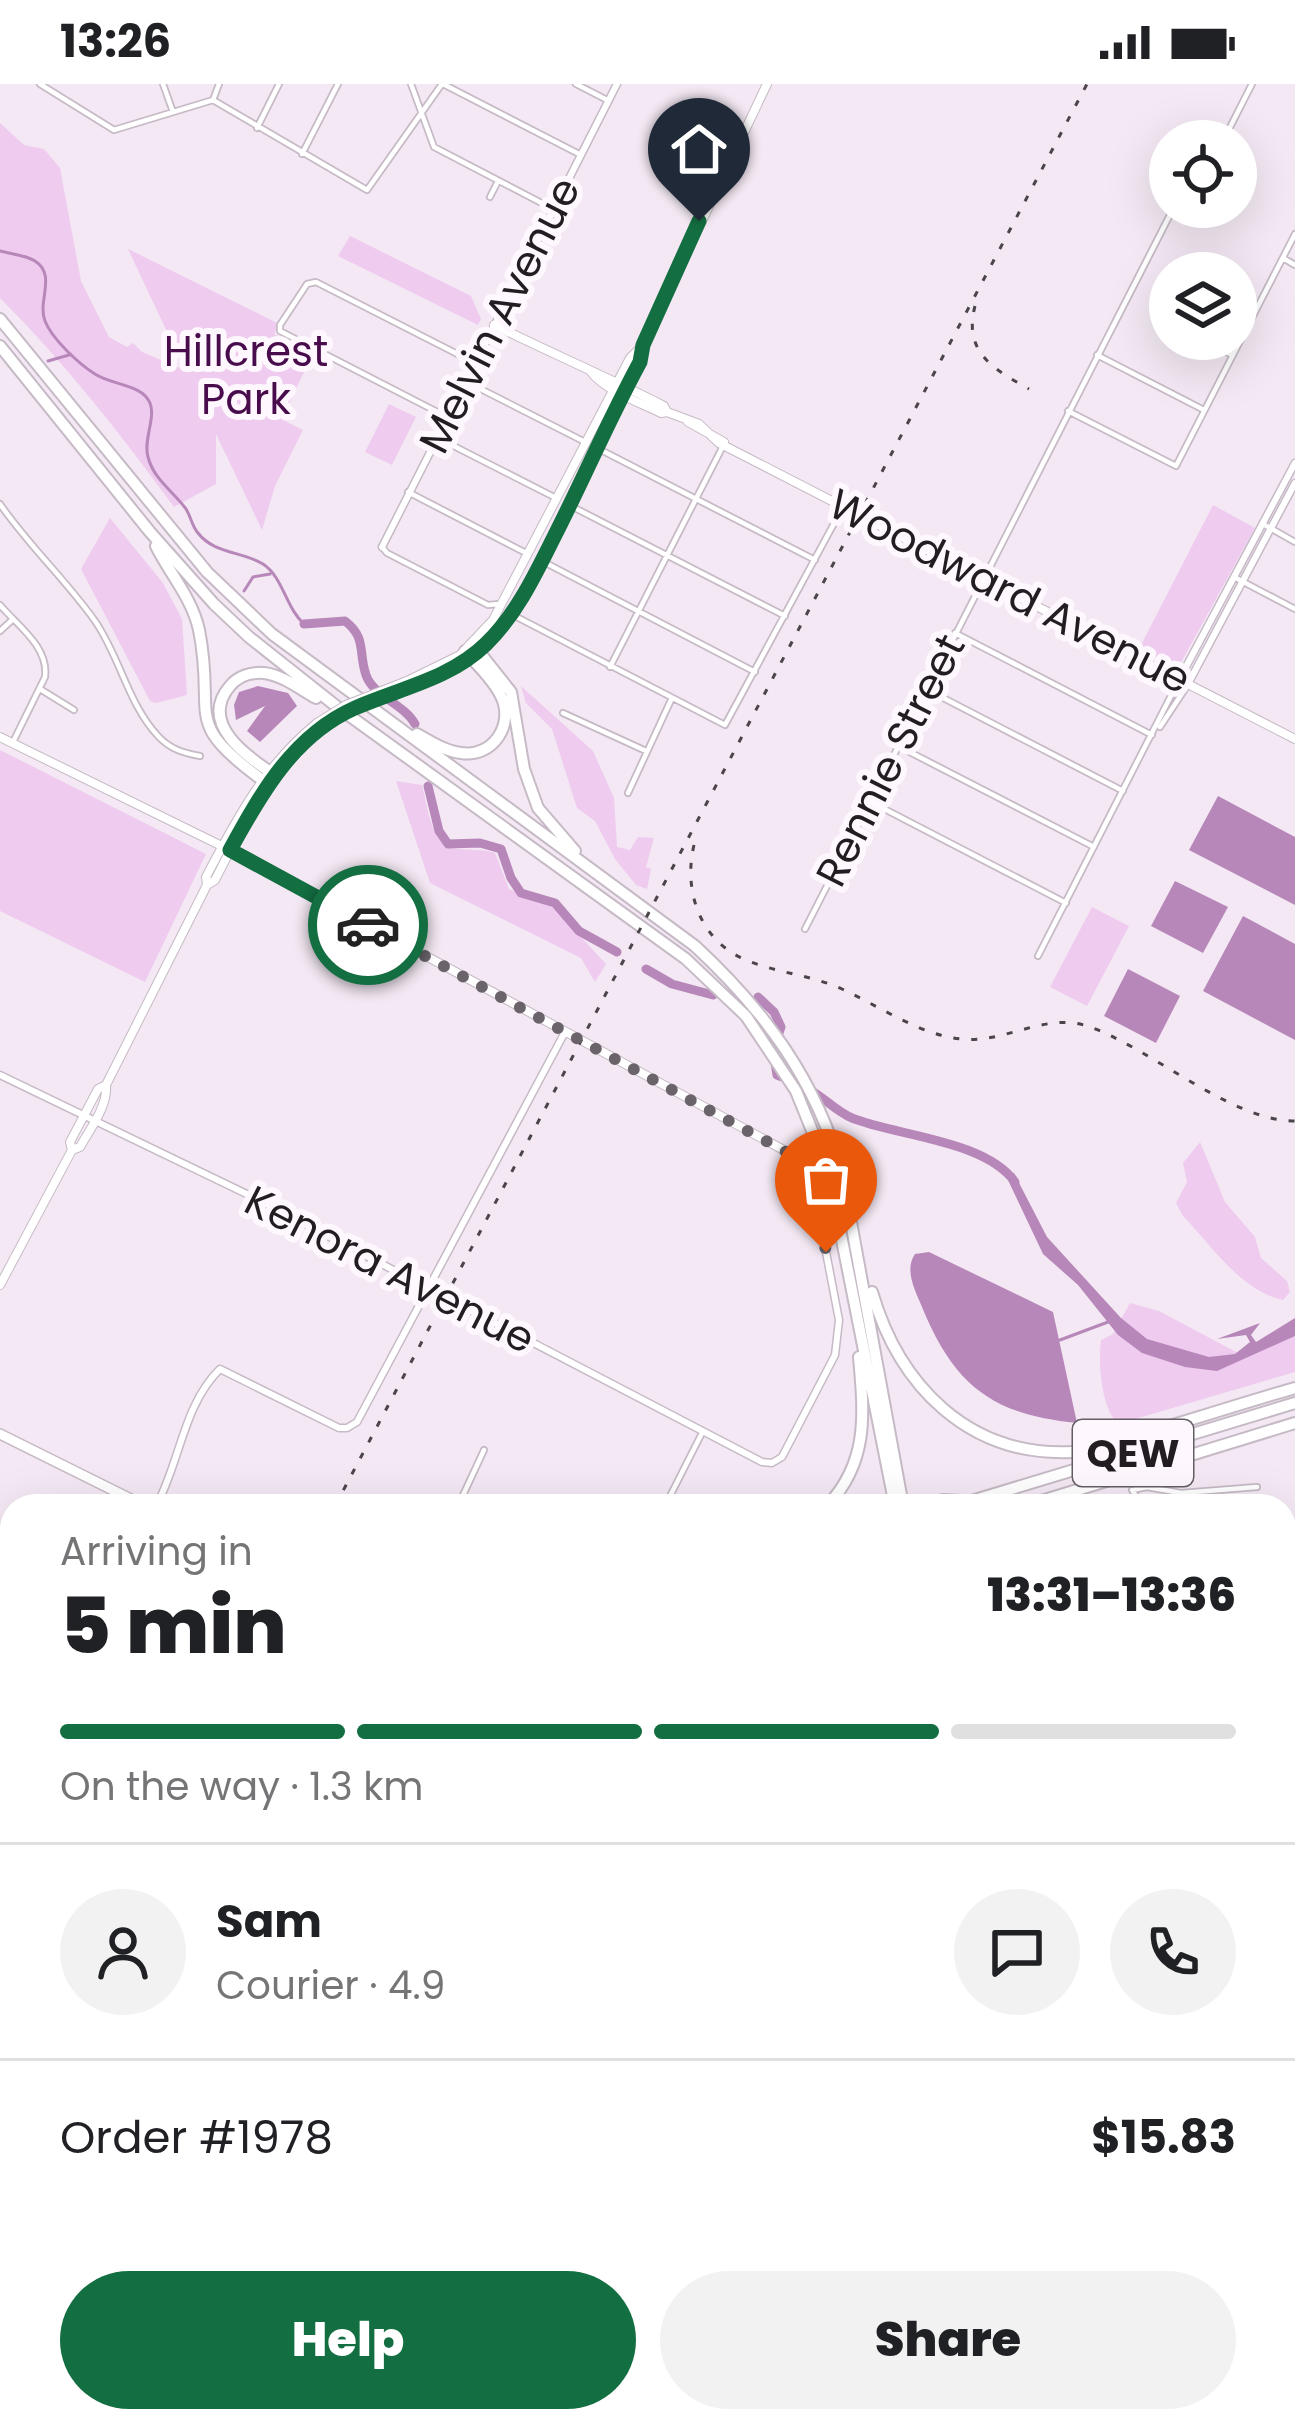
<!DOCTYPE html>
<html lang="en">
<head>
<meta charset="utf-8">
<style>
	:root { --surface:#fff; --page:#f2f2f2; --text:#202124; --muted:#757577; --line:#e0e0e0; --accent:#136e41 }
	body { margin:0; font-family:Poppins,sans-serif; background:var(--page); color:var(--text); height:100vh; display:flex; flex-direction:column; font-size:45px; white-space:nowrap }
	* { box-sizing:border-box; margin:0 }
	p { font-size:39px; color:var(--muted) }
	.icon { flex:none; width:66px; height:66px; fill:none; stroke:currentColor; stroke-width:2; stroke-linecap:round; stroke-linejoin:round }
	.map { position:relative; flex:1; overflow:hidden }
	.side { position:absolute; left:0px; top:1410px; width:1296px; height:939px; display:flex; flex-direction:column; background:var(--surface); border-radius:36px 36px 0 0; box-shadow:0 12px 48px #0002 }
	.side>* { flex:none }
	.buttons { position:absolute; left:1149px; top:36px; display:grid; gap:24px }
	.buttons a { display:grid; place-items:center; width:108px; height:108px; border-radius:50%; background:var(--surface); box-shadow:0 12px 48px #0002; font-size:60px }
	.pin { position:absolute; display:grid; place-items:center; width:102px; height:102px; color:#fff; margin:-123px -51px; border-radius:50% 50% 50% 0; rotate:-45deg; box-shadow:0 0 12px #0007 }
	.pin .icon { rotate:45deg }
	.courier { position:absolute; display:grid; place-items:center; width:120px; height:120px; margin:-60px; border:9px solid #136e41; border-radius:50%; background:#fff; color:#222; box-shadow:0 3px 15px #0007 }
	.summary em { font-style:normal; font-weight:800 }
	.summary div { display:flex; flex-direction:column-reverse }
	.summary { display:flex; align-items:center; justify-content:space-between; height:204px; padding:0 60px }
	h1 { font-size:78px; font-weight:800; line-height:90px }
	.bar { display:grid; grid-template-columns:repeat(4,1fr); gap:18px 12px; align-content:center; height:144px; padding:0 60px }
	.bar i { height:15px; border-radius:9px; background:var(--line) }
	.bar .active { background:var(--accent) }
	.bar p { grid-column:span 4 }
	.line { display:flex; align-items:center; gap:30px; padding:0 60px; border-top:3px solid var(--line) }
	.line div { flex:1 }
	.round { display:grid; place-items:center; flex:none; width:126px; height:126px; border-radius:63px; background:var(--page) }
	.primary-button { display:flex; gap:24px; margin-top:auto; padding:24px 60px }
	.primary-button a { flex:1; height:138px; border-radius:72px; background:var(--accent); color:#fff; font-size:48px; font-weight:800; line-height:138px; text-align:center }
	.primary-button a+a { background:var(--page); color:var(--text) }
	.status { display:flex; justify-content:space-between; align-items:center; height:84px; padding:0 60px; background:var(--surface); direction:ltr }
	.status svg { height:33px; fill:currentColor }
	.map>svg:first-child { display:block }
	.green { fill:#efcbf0 }
	.water { fill:#b887ba }
	.lines { fill:none; stroke-linecap:round; stroke-linejoin:round }
	.stream { stroke:#b887ba; stroke-width:3 }
	.river { stroke:#b887ba; stroke-width:9 }
	.minor-casing { stroke:#c5bac5; stroke-width:8 }
	.tertiary-casing { stroke:#c5bac5; stroke-width:9 }
	.secondary-casing { stroke:#c5bac5; stroke-width:10 }
	.primary-casing { stroke:#c5bac5; stroke-width:12 }
	.motorway-casing { stroke:#c5bac5; stroke-width:14 }
	.minor { stroke:#fff; stroke-width:4.5 }
	.tertiary { stroke:#fff; stroke-width:6 }
	.secondary { stroke:#fff; stroke-width:8 }
	.primary { stroke:#fff; stroke-width:9 }
	.motorway { stroke:#fff; stroke-width:10 }
	.rail { stroke:#4a454a; stroke-width:3; stroke-dasharray:6 12; stroke-linecap:butt }
	.secondary-bridge-casing { stroke:#c5bac5; stroke-width:10; stroke-linecap:butt }
	.secondary-bridge { stroke:#fff; stroke-width:8 }
	.done { stroke:#6a646a; stroke-width:12; stroke-dasharray:0 21.6 }
	.route { stroke:#136e41; stroke-width:15 }
	.labels { text-anchor:middle; stroke-width:12; stroke-linejoin:round; paint-order:stroke }
	.shield { fill:#fef7fe; stroke:#635e63; stroke-width:3 }
	.shield-label { font-size:39px; font-weight:bold; fill:#211d21 }
	.street-label { font-size:42px; fill:#211d21; stroke:#fef7fe }
	.park-label { font-size:42px; fill:#480b4c; stroke:#fef7fe }
</style>
</head>
<body>
<div class="status"><b>13:26</b><svg viewBox="0 0 49 12"><path d="M0 12V9h3v3zM5 12V6h3v6zM10 12V3h3v9zM15 12V0h3v12zM26 1h20v11H26zM47 4h2v5h-2z"/></svg></div>
<div class="map">
<svg width="1295" height="2347" viewBox="0 0 1295 2347">
	<rect width="100%" height="100%" fill="#f3e8f3"/>
	<!-- green -->
	<path class="green" d="M0,39L24,61L44,65L60,84L81,197L109,253L127,263L133,259L142,268L185,286L128,165L279,240L274,250L313,270L281,335L303,346L275,402L262,446L216,350V400L174,423C120,349 65,279 0,214Z
		M350,152L471,212L481,235L478,241L338,172Z
		M389,320L416,333L392,381L365,368Z
		M1213,421L1255,444L1178,584L1139,565Z
		M110,434L163,499L182,535L187,611L156,619L150,617L81,485Z
		M521,602L593,667L614,714L617,763L630,766L638,753L654,754L646,783L651,785L647,805L636,801L615,775L595,737L577,724L552,645L526,619Z
		M0,666L206,770L145,898L0,827Z
		M396,697L422,701C428,722 430,762 457,765C471,766 482,765 495,769L509,805L553,823L606,880L595,898L581,874L430,799Z
		M1092,823L1129,842L1087,922L1050,903Z
		M1200,1058L1225,1118L1255,1153L1261,1174L1287,1197L1290,1208L1283,1216C1241,1207 1212,1162 1183,1132L1176,1119L1187,1098L1183,1079Z
		M1130,1219L1159,1227L1236,1268L1265,1262L1295,1247V1288L1118,1340C1101,1323 1098,1280 1101,1256L1113,1250Z
		M12,2082V2244L0,2243V2090Z"/>
	<!-- water -->
	<path class="water" d="M258,602L288,609L297,622L260,658L247,647L265,622L236,636L234,621L239,608Z
		M1218,712L1295,753V821L1189,766Z
		M1175,797L1228,823L1203,869L1151,842Z
		M1243,832L1295,860V956L1203,907Z
		M1128,885L1180,912L1156,959L1104,932Z
		M1014,1089L1047,1153L1121,1234L1147,1255L1209,1273L1235,1270L1250,1258L1246,1251L1217,1255L1260,1239L1251,1251L1256,1258L1295,1234V1252L1217,1287L1185,1283L1142,1269L1118,1251L1078,1201L1043,1170L1008,1096Z
		M929,1168L1053,1228L1077,1339C992,1331 954,1301 922,1223C915,1206 904,1186 915,1170Z
		M1295,1666V2347H547L560,2337H1284V1679Z"/>
	<g class="lines">
		<!-- stream -->
		<path class="stream" d="M0,167C11,170 26,171 35,177C57,191 37,217 45,237C52,255 79,280 95,290C111,301 142,300 150,319C156,334 143,356 148,373C154,396 173,407 186,425C191,433 192,442 198,449C214,470 242,467 263,480C283,493 286,524 304,540
			M48,277L69,271
			M244,507L253,493L270,490
			M1060,1256L1108,1238
			M1284,1566L1295,1557
			M0,2114L12,2117"/>
		<!-- river -->
		<path class="river" d="M304,540L345,537C367,554 358,568 366,591C373,612 404,620 415,640
			M428,702L439,747L448,760L480,759L501,765L511,794L521,809L555,819L579,847L617,868
			M646,885L672,900L713,911
			M758,913L774,928L781,943L773,966L777,991L790,996
			M805,1003C822,1011 835,1027 852,1034C897,1052 985,1056 1015,1098"/>
		<!-- minor casing -->
		<g class="minor-casing">
			<path id="minor" d="M40,0L114,46L213,16
				M163,0L173,28
				M411,0L434,63L553,125
				M443,0L581,71
				M576,0L609,17
				M213,16L367,106L442,0
				M213,16L219,0
				M257,44L279,0
				M1223,57L1252,0
				M302,70L338,0
				M490,113L498,97
				M1283,174L1295,181
				M1202,255L1232,271
				M1097,271L1204,326
				M465,297L583,357
				M1068,327L1176,382L1295,150
				M447,333L280,247V241L307,200L316,198L475,279
				M436,353L554,413
				M597,364L815,476
				M408,408L526,469
				M0,420C29,462 66,496 95,537C120,573 128,620 158,652C170,665 183,669 200,672
				M571,422L785,532
				M1263,440L1295,458
				M382,463L387,469L488,521L499,520
				M542,477L755,588
				M1234,493L1295,525
				M0,521C18,542 49,563 45,593L13,658
				M511,530L725,641L844,421
				M0,547L12,536
				M955,549L1152,651
				M610,583L722,364
				M40,605L74,626
				M926,605L1123,707
				M563,629L646,667
				M1160,643L1187,602
				M898,662L1094,763
				M628,709L671,616
				M869,717L1066,819
				M805,845L1174,123
				M1038,872L1180,594
				M458,1422L484,1366
				M665,1422L703,1347
				M1143,1422L1132,1406L1147,1403L1181,1409L1257,1403
				M0,1592L12,1599
				M0,1881L12,1858"/>
		</g>
		<!-- tertiary casing -->
		<g class="tertiary-casing">
			<path id="tertiary" d="M382,463L617,0
				M1180,594L1295,379
				M1189,598L1295,399
				M0,991L257,1115L762,1378L772,1379L782,1373L835,1271L839,1236L813,1100L803,1082L791,1070
				M156,1422C180,1379 183,1321 220,1285L339,1344H347L357,1338L565,948
				M1284,1625L1287,1629L1295,1625
				M0,1940L12,1960
				M249,2347L254,2337
				M325,2347L331,2337"/>
		</g>
		<!-- secondary casing -->
		<g class="secondary-casing">
			<path id="secondary" d="M494,241C551,269 607,293 664,322L667,328L699,340L719,359L1295,655
				M591,288C606,307 639,318 661,329L667,328
				M688,338L724,358
				M407,597L460,571L493,536L630,274L642,262
				M413,602C462,585 494,556 522,512L640,279L643,261L767,0
				M0,653L238,770L791,1070
				M207,801L215,796C244,739 272,682 324,643
				M72,1066L80,1063C90,1045 108,1022 106,1001L207,801L206,793C237,734 265,681 317,639
				M0,1201L72,1066L70,1058L98,1005L106,1001"/>
		</g>
		<!-- primary casing -->
		<g class="primary-casing">
			<path id="primary" d="M0,1350L145,1422"/>
		</g>
		<!-- motorway casing -->
		<g class="motorway-casing">
			<path id="motorway" d="M0,235L207,488L272,550L695,862C765,927 816,996 842,1089L903,1422
				M0,262L150,448L214,520L249,553L336,622L686,875L746,932L796,1007L828,1086L895,1422
				M156,462C170,490 192,514 199,546C217,636 178,636 268,700
				M473,560L511,608L524,685L538,724L575,767
				M417,650C431,658 445,667 461,669C493,674 515,640 501,612C493,595 477,581 465,567
				M275,691C247,673 198,639 230,602C238,592 251,588 264,589C282,591 300,605 316,614
				M872,1208C899,1301 968,1373 1072,1368C1106,1366 1138,1352 1170,1342C1212,1329 1253,1316 1295,1304
				M827,1422C869,1378 864,1330 859,1273
				M921,1422L943,1416L961,1417
				M955,1422L1295,1319
				M1025,1422L1295,1339
				M268,2347L273,2337
				M282,2347L287,2337
				M297,2347L303,2337
				M311,2347L317,2337"/>
		</g>
		<!-- minor -->
		<use href="#minor" class="minor"/>
		<!-- tertiary -->
		<use href="#tertiary" class="tertiary"/>
		<!-- secondary -->
		<use href="#secondary" class="secondary"/>
		<!-- primary -->
		<use href="#primary" class="primary"/>
		<!-- motorway -->
		<use href="#motorway" class="motorway"/>
		<!-- rail -->
		<path class="rail" d="M975,222C963,268 993,285 1029,305
			M694,761C683,807 700,857 746,876C777,889 811,891 842,905C879,922 920,951 961,955C1004,960 1045,928 1087,942C1150,963 1230,1037 1295,1037
			M335,1422L1087,0
			M0,2061L12,2038"/>
		<!-- secondary-bridge casing -->
		<g class="secondary-bridge-casing">
			<path id="secondary-bridge" d="M317,639L346,621L407,597
				M324,643L358,623L413,602"/>
		</g>
		<!-- secondary-bridge -->
		<use href="#secondary-bridge" class="secondary-bridge"/>
	</g>
	<g class="lines">
		<!-- done -->
		<path class="done" d="M368,841L790,1070C819,1093 820,1133 826,1168"/>
		<!-- route -->
		<path class="route" d="M368,841L230,766C261,709 294,651 355,624C401,604 450,595 486,560C517,530 536,489 555,451C584,394 609,335 640,278L643,261L699,137"/>
	</g>
	<g class="labels">
		<!-- shield labels -->
		<rect class="shield" x="1073" y="1336" width="120" height="66" rx="9"/>
		<g class="shield-label">
			<text x="1133" y="1383">QEW</text>
		</g>
		<!-- street labels -->
		<g class="street-label">
			<text transform="translate(499 231) rotate(-63)" y="15">Melvin Avenue</text>
			<text transform="translate(1010 507) rotate(27)" y="15">Woodward Avenue</text>
			<text transform="translate(890 676) rotate(-63)" y="15">Rennie Street</text>
			<text transform="translate(390 1185) rotate(27)" y="15">Kenora Avenue</text>
		</g>
		<!-- park labels -->
		<g class="park-label">
			<text x="246" y="282">Hillcrest<tspan x="246" dy="48">Park</tspan></text>
		</g>
	</g>
</svg>
<div class="buttons">
<a><svg class="icon" aria-label="locate" viewBox="0 0 24 24"><circle cx="12" cy="12" r="6"/><path d="M12 2v4M12 18v4M2 12h4M18 12h4"/></svg></a>
<a><svg class="icon" aria-label="layers" viewBox="0 0 24 24"><path d="M12 4l9 5-9 5-9-5zM3 14l9 5 9-5"/></svg></a>
</div>
<div class="pin" style="left:826px;top:1168px;background:#ea580c"><svg class="icon" aria-label="bag" viewBox="0 0 24 24"><path d="M5 8h14l-1 12H6zM9 8a3 3 0 0 1 6 0"/></svg></div>
<div class="pin" style="left:699px;top:137px;background:#1f2937"><svg class="icon" aria-label="home" viewBox="0 0 24 24"><path d="M3 11l9-7 9 7M6 9v11h12V9"/></svg></div>
<div class="courier" style="left:368px;top:841px"><svg class="icon" aria-label="car" viewBox="0 0 24 24"><path d="M5 17H2v-5l4-1 3-4h7l3 4 3 1v5h-3M9 17h6M6 11h13"/><circle cx="7" cy="17" r="2"/><circle cx="17" cy="17" r="2"/></svg></div>
<section class="side">
<div class="summary"><div><h1>5 min</h1><p>Arriving in</p></div><em>13:31–13:36</em></div>
<div class="bar"><i class="active"></i><i class="active"></i><i class="active"></i><i></i><p>On the way · 1.3 km</p></div>
<div class="line" style="height:216px"><a class="round"><svg class="icon" aria-label="person" viewBox="0 0 24 24"><circle cx="12" cy="8" r="4"/><path d="M4 21q1-7 8-7t8 7"/></svg></a><div><b>Sam</b><p>Courier · 4.9</p></div><a class="round"><svg class="icon" aria-label="chat" viewBox="0 0 24 24"><path d="M4 5h16v11H9l-5 4z"/></svg></a><a class="round"><svg class="icon" aria-label="phone" viewBox="0 0 24 24"><path d="M5 4h4l2 5-3 2q2 4 5 5l2-3 5 2v4C11 20 4 13 5 4z"/></svg></a></div>
<div class="line" style="height:156px"><div>Order #1978</div><b>$15.83</b></div>
<div class="primary-button"><a>Help</a><a>Share</a></div>
</section>
</div>
</body>
</html>
